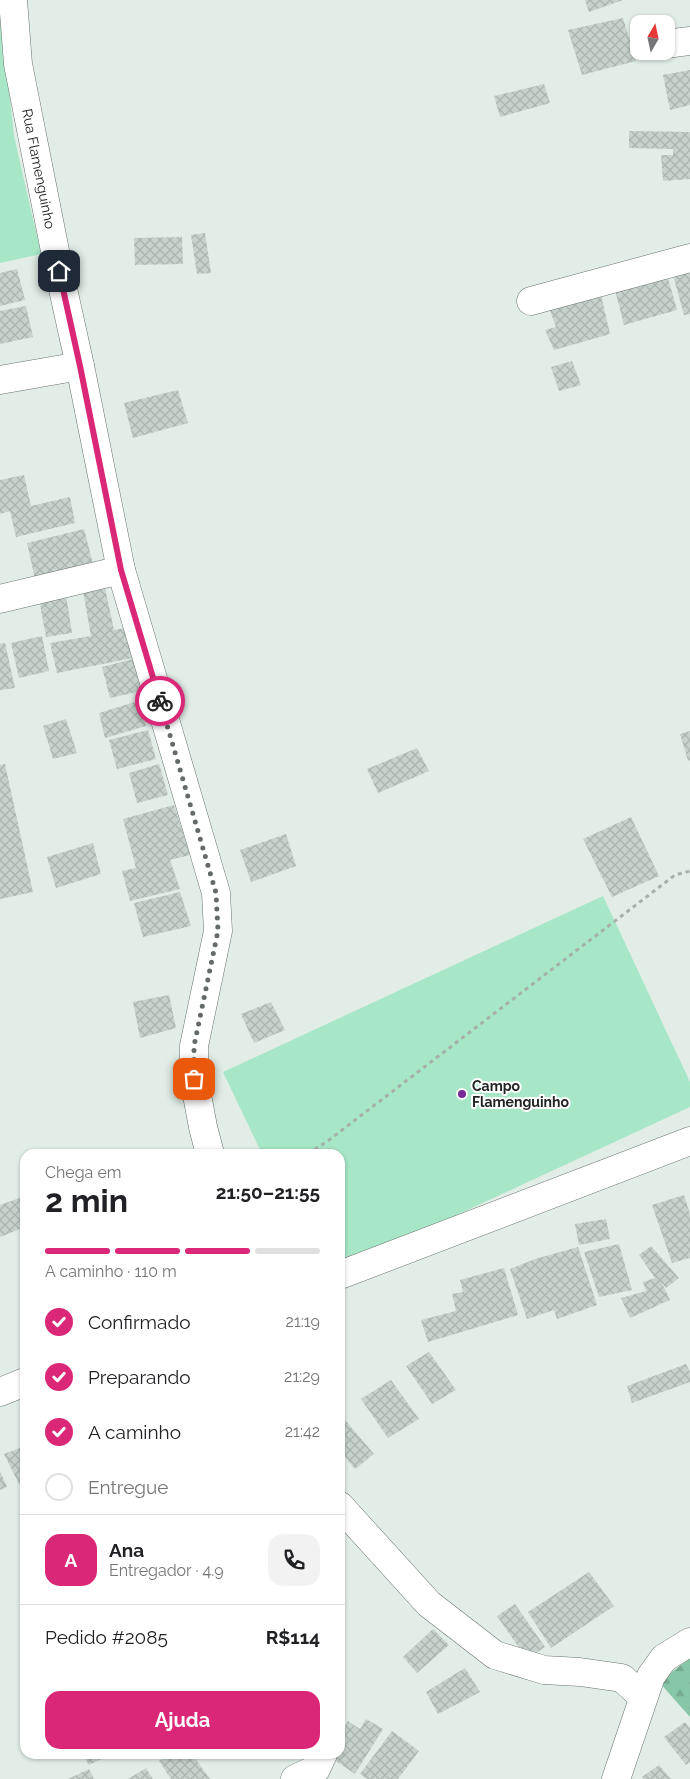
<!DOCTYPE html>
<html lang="pt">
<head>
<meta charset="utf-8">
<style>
	:root { --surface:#fff; --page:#f2f2f2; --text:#202124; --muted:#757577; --line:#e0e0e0; --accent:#db2777 }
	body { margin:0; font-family:Raleway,sans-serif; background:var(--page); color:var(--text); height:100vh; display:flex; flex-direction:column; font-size:19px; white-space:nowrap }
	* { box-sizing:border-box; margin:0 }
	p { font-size:16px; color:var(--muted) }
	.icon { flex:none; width:28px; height:28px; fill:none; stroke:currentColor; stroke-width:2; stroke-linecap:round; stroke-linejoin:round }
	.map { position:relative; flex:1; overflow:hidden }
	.panel { position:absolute; left:20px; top:1149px; width:325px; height:610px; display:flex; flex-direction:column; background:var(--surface); border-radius:15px; box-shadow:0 1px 4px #0004 }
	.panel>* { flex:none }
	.needle { width:32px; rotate:9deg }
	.buttons { position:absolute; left:630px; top:15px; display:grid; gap:10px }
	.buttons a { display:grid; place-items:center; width:45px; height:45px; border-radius:10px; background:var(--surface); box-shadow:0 1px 4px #0004; font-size:25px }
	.pin { position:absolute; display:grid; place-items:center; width:42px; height:42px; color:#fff; margin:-21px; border-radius:10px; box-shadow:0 2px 8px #0006 }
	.courier { position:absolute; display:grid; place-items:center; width:50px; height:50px; margin:-25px; border:4px solid #db2777; border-radius:50%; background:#fff; color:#222; box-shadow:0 1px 6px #0007 }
	.overview em { font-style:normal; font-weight:700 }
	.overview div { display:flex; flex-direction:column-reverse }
	.overview { display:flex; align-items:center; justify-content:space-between; height:85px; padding:0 25px }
	h1 { font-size:32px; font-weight:700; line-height:38px }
	.bar { display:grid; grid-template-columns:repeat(4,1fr); gap:8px 5px; align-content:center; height:60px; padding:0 25px }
	.bar i { height:6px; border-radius:4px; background:var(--line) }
	.bar .active { background:var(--accent) }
	.bar p { grid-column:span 4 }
	.line { display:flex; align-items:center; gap:12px; padding:0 25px; border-top:1px solid var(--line) }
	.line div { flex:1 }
	.round { display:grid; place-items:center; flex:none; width:52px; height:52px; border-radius:15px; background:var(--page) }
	ol { padding:0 25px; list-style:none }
	li { display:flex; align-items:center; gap:15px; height:55px }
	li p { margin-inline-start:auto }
	li .icon { padding:5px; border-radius:50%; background:var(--accent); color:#fff; stroke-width:4 }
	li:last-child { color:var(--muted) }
	li i { width:28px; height:28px; border:2px solid var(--line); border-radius:50% }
	.button { display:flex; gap:10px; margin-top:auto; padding:10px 25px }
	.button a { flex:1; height:58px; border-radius:15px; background:var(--accent); color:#fff; font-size:20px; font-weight:700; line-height:58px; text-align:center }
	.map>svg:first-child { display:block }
	.green { fill:#a7e6c7 }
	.forest { fill:url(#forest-firs) }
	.building { fill:url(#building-cross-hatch) }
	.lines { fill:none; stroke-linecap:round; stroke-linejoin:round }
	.minor-casing { stroke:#69736e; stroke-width:29 }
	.path { stroke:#a6afaa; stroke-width:3; stroke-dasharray:4 4; stroke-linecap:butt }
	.minor { stroke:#fff; stroke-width:28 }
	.done { stroke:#646a67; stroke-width:5; stroke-dasharray:0 9 }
	.route { stroke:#db2777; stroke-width:6 }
	.poi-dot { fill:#782a9b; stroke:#fff; stroke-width:2 }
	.labels { text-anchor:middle; stroke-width:4; stroke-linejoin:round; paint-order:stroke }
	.street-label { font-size:14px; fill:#202422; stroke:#fff }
	.poi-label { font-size:14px; font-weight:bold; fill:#202422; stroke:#fff; text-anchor:start }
</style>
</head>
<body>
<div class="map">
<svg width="690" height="1779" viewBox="0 0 690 1779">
	<defs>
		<pattern id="forest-firs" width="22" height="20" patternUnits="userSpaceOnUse" patternTransform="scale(1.25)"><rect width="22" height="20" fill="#88c6a8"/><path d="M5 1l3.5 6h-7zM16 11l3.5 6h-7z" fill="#75aa90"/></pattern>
		<pattern id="building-cross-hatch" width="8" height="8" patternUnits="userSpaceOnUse" patternTransform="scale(1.25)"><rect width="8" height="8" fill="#c7d2cc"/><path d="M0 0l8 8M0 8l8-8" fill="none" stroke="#abb4af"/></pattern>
	</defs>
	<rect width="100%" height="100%" fill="#e2ede7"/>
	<!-- green -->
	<path class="green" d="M0,8L14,136L41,254L0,263Z
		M603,896L690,1082V1107L340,1269V1154H262L223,1072Z"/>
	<!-- forest -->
	<path class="forest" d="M690,1658V1717L659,1682Z"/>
	<!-- building -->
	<path class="building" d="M585,0H623L589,12Z
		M623,18L636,61L582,75L568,30Z
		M690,70V105L670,110L663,75Z
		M544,84L550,103L500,117L494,96Z
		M629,131L690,132V179L663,181L661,155H673V149L629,148Z
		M205,233L211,273L197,274L191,235Z
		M182,237L183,264L135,265L134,238Z
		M690,262V314L684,315L671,268Z
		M17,269L25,300L0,306V273Z
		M666,271L677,310L624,325L614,286Z
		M601,295L610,334L554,350L545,330L556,327L549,308Z
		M26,306L33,337L0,344V311Z
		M572,361L581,385L559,391L551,367Z
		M178,390L188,423L133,438L124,403Z
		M24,475L31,506L70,497L75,523L16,537L10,511L0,514V480Z
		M84,529L93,564L35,579L27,543Z
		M105,588L114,630L126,628L133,658L57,673L50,643L91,636L83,591Z
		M66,595L72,633L46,637L39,599Z
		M42,636L49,671L19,678L11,643Z
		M5,643L15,688L0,690V644Z
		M133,659L141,691L110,698L102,667Z
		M138,701L146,726L105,738L99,713Z
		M66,719L77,753L53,759L43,726Z
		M148,730L156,759L117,769L109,740Z
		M690,731V760L688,761L680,734Z
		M417,748L429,771L378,793L367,769Z
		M5,764L33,892L0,899V765Z
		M159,764L168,795L137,803L129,773Z
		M174,805L190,855L170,860L180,889L130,901L122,871L136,868L123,819Z
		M631,817L659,876L612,897L583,839Z
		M286,834L296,866L251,882L240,850Z
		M93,843L101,874L56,888L47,857Z
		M180,892L191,926L143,937L134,903Z
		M169,995L176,1028L140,1038L133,1002Z
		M271,1002L285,1030L254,1043L241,1014Z
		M684,1195L690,1214V1258L672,1263L652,1205Z
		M25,1196V1227L0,1237V1205Z
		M606,1219L610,1239L579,1245L575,1224Z
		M619,1244L632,1290L599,1297L584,1252Z
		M651,1246L679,1278L666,1288L662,1283L670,1300L630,1318L621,1298L646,1291L643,1282L655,1278L639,1255Z
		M578,1247L597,1305L557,1319L554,1310L527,1319L510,1269L535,1259Z
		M504,1268L518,1315L428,1342L421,1320L456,1311L452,1294L463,1292L460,1280Z
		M429,1352L456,1390L432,1404L406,1366Z
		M686,1364L690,1372V1382L632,1403L627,1386Z
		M391,1380L419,1419L388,1438L361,1399Z
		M340,1414L374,1454L355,1469L340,1451Z
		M25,1446V1496L4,1454Z
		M0,1471L7,1487L0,1490Z
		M589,1572L614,1606L551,1648L528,1612Z
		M515,1604L545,1647L527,1659L497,1616Z
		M433,1629L449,1645L417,1673L403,1657Z
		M465,1668L480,1692L438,1714L426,1692Z
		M366,1719L383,1729L355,1774L327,1755L328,1754H340V1734L348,1721L360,1729Z
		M685,1722L690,1728V1762L686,1765L664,1737Z
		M392,1731L419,1751L398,1779H367L360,1774Z
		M82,1754H112L89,1765Z
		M170,1754H192L210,1779H171L159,1761Z
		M659,1765L671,1779H644L642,1777Z
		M146,1768L153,1779H128Z
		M89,1769L94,1779H68Z"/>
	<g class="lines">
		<!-- minor casing -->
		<g class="minor-casing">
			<g id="minor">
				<path id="s1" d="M13,0L18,64L59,271L80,366L121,570L216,893L218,931L194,1046V1079L203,1127L210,1154"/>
				<path d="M666,44L690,41"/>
				<path d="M531,301L690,258"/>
				<path d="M0,380L80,366"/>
				<path d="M0,599L121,570"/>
				<path d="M340,1275L690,1141"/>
				<path d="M0,1392L25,1382"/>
				<path d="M340,1506L429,1604L495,1655L544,1670L580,1672L622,1678L643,1697"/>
				<path d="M295,1779L316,1769L323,1754"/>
				<path d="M616,1779L651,1676L664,1658L690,1642"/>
			</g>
		</g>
		<!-- path -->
		<path class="path" d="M308,1154L329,1140L675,875L690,871"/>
		<!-- minor -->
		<use href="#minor" class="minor"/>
	</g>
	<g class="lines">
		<!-- done -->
		<path class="done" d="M160,701L216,893L218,931L194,1046V1079"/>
		<!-- route -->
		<path class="route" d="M59,271L80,366L121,570L160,701"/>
	</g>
	<!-- markers -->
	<circle class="poi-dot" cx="462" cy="1094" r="5"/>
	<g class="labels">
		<!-- street labels -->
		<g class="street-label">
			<text dy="5" stroke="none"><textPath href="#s1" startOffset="171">Rua Flamenguinho</textPath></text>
		</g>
		<!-- poi labels -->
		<g class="poi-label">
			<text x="472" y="1091">Campo<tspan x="472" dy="16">Flamenguinho</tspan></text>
		</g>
	</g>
</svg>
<div class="buttons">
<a><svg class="needle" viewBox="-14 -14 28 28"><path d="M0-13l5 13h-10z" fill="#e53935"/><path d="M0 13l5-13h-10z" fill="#757577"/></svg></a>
</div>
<div class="pin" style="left:194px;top:1079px;background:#ea580c"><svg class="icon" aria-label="bag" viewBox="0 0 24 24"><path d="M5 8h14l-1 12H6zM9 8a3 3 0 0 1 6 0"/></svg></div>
<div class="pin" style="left:59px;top:271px;background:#1f2937"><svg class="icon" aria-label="home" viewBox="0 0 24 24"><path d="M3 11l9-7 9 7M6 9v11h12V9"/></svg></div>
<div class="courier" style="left:160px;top:701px"><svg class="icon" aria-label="bike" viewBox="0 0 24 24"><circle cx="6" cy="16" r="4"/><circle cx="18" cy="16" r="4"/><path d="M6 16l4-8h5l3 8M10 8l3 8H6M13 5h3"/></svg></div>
<section class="panel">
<div class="overview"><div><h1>2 min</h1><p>Chega em</p></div><em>21:50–21:55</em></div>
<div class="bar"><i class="active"></i><i class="active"></i><i class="active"></i><i></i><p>A caminho · 110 m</p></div>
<ol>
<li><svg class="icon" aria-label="check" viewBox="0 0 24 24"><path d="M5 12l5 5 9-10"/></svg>Confirmado<p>21:19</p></li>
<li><svg class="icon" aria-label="check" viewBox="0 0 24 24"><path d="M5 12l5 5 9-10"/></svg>Preparando<p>21:29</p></li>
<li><svg class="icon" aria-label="check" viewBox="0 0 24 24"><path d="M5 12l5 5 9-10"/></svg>A caminho<p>21:42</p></li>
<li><i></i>Entregue</li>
</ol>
<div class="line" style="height:90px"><b class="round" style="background:var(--accent);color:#fff">A</b><div><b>Ana</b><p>Entregador · 4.9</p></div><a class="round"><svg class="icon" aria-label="phone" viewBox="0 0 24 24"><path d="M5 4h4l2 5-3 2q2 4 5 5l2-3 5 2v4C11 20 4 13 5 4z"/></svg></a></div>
<div class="line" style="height:65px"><div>Pedido #2085</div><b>R$114</b></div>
<div class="button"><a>Ajuda</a></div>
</section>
</div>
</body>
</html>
